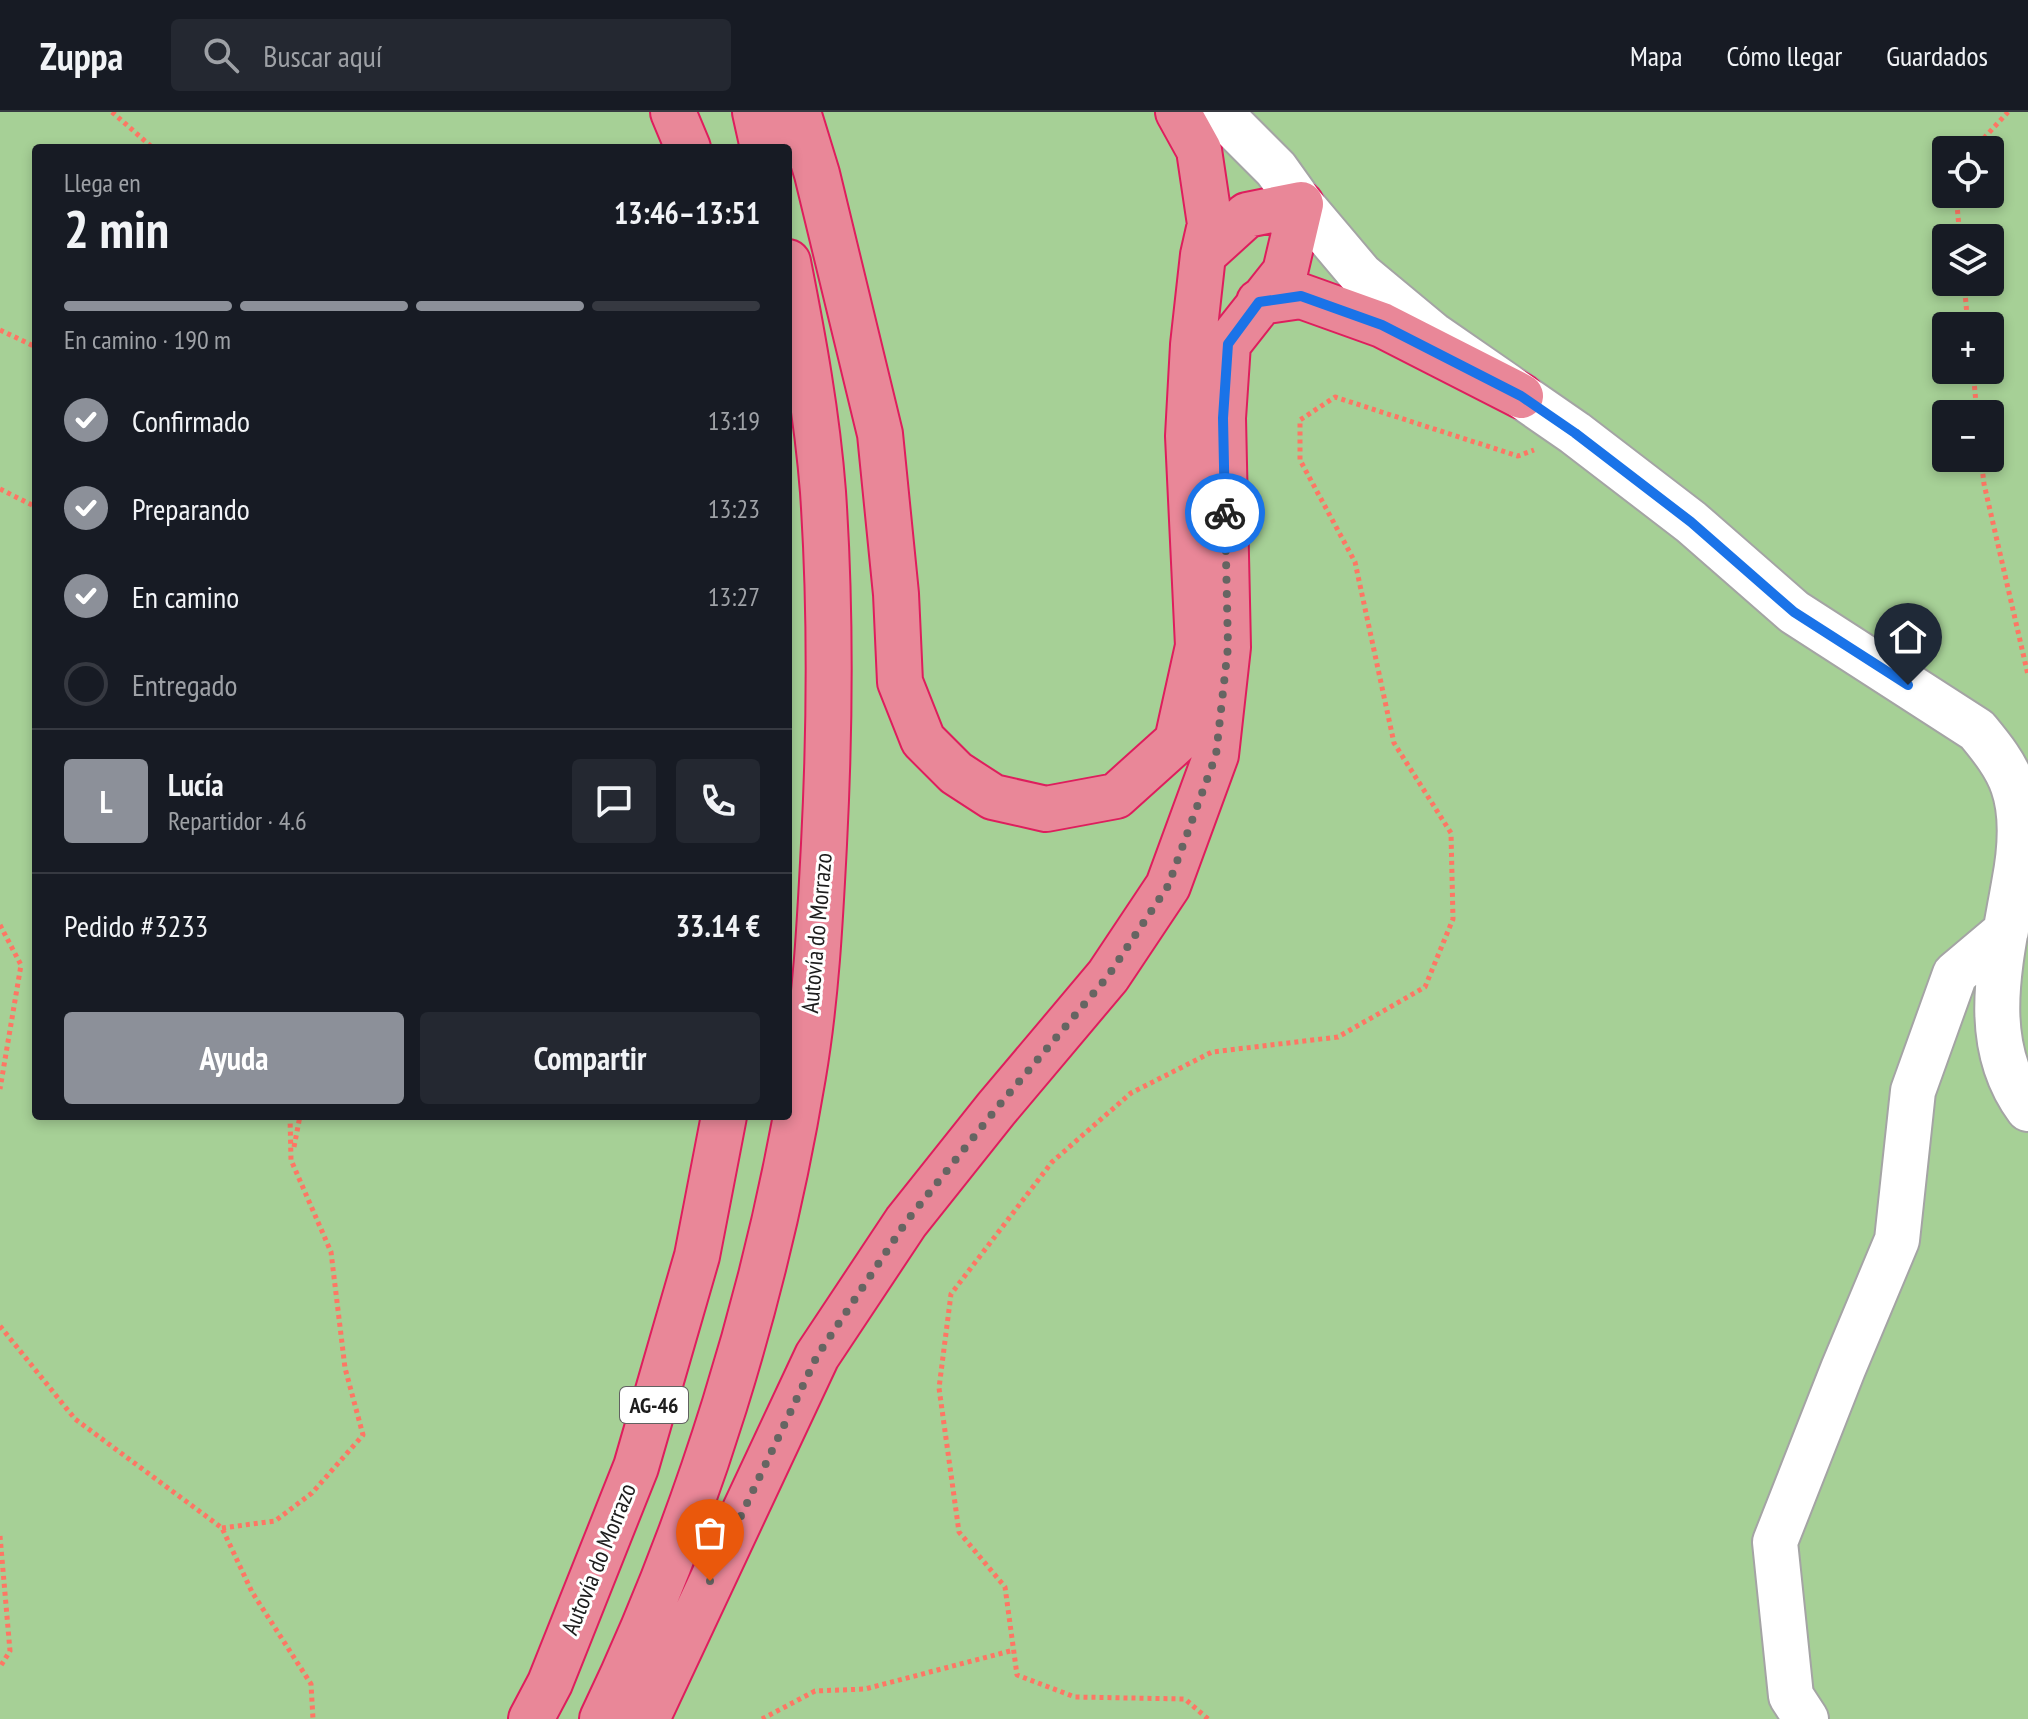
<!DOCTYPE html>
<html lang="es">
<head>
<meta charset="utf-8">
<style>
	:root { --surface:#171b24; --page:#242831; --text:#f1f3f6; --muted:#9ea1a6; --line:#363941; --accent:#8c9099 }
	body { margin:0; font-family:"PT Sans Narrow",sans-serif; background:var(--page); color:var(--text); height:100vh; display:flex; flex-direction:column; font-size:30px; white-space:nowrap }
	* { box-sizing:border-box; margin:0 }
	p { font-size:26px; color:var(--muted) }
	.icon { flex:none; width:44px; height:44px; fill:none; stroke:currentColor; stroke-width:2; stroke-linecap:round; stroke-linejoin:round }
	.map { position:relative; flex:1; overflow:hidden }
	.details { position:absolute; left:32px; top:32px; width:760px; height:976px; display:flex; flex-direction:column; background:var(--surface); border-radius:8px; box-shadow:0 4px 12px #0003 }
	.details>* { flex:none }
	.tools { position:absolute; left:1932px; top:24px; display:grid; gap:16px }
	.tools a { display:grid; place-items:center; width:72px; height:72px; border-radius:8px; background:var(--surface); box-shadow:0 4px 12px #0003; font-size:40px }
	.pin { position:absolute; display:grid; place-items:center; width:68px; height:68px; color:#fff; margin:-82px -34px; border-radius:50% 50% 50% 0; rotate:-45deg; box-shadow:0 0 8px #0007 }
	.pin .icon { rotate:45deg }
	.courier { position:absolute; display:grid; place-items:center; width:80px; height:80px; margin:-40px; border:6px solid #1a73e8; border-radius:50%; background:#fff; color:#222; box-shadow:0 2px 10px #0007 }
	.overview em { font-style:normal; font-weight:600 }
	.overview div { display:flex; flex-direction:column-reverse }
	.overview { display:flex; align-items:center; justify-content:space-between; height:136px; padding:0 32px }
	h1 { font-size:52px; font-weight:600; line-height:60px }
	.bar { display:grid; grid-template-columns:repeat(4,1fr); gap:12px 8px; align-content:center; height:96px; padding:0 32px }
	.bar i { height:10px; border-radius:6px; background:var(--line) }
	.bar .active { background:var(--accent) }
	.bar p { grid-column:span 4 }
	.line { display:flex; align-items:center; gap:20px; padding:0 32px; border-top:2px solid var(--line) }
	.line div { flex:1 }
	.round { display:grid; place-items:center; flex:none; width:84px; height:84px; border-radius:8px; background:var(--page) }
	ol { padding:0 32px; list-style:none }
	li { display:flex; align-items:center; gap:24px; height:88px }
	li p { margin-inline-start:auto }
	li .icon { padding:8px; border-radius:50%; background:var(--accent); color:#fff; stroke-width:4 }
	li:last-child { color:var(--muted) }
	li i { width:44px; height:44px; border:4px solid var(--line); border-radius:50% }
	.action { display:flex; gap:16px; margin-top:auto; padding:16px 32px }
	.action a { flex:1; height:92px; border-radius:8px; background:var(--accent); color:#fff; font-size:32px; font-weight:600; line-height:92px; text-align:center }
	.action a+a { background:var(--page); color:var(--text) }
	header { display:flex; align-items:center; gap:48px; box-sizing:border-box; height:112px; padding:0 40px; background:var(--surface); border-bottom:2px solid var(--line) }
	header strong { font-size:38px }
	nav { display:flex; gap:44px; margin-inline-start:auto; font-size:28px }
	.search { width:560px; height:72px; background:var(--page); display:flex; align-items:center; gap:20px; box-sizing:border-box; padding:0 28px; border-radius:8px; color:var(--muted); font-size:30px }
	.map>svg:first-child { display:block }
	.forest { fill:#a6d096; fill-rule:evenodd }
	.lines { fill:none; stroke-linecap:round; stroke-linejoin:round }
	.minor-casing { stroke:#a4a4a4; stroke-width:48 }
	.highway-casing { stroke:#de1e5d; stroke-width:48 }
	.path { stroke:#fe7664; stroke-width:5; stroke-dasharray:4 4; stroke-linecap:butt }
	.minor { stroke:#fff; stroke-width:44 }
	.highway { stroke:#e98798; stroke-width:44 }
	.done { stroke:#666562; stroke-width:8; stroke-dasharray:0 14.4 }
	.route { stroke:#1a73e8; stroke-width:10 }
	.labels { text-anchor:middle; stroke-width:6; stroke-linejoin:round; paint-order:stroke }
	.shield { fill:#fff; stroke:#616161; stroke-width:2 }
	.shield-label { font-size:22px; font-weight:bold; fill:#1d1d1d }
	.street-label { font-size:24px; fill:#1d1d1d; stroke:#fff }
</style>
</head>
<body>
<header>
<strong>Zuppa</strong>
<div class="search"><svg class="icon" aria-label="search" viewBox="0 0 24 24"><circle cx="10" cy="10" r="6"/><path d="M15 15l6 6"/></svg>Buscar aquí</div>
<nav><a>Mapa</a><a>Cómo llegar</a><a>Guardados</a></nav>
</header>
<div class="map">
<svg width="2028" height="1607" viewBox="0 0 2028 1607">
	<rect width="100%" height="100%" fill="#efebe2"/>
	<!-- forest -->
	<path class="forest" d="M0,0H2028V1607H0ZM36,36H788V1004H36ZM1946,38H1990V82H1946ZM1946,126H1990V170H1946ZM1946,214H1990V258H1946ZM1946,302H1990V346H1946Z"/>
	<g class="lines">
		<!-- minor casing -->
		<g class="minor-casing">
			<path id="minor" d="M1219,0L1276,57L1301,92L1361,163L1432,222L1575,321L1691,410L1794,500L1977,618C1991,635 2006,653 2013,674C2024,705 2020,741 2014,772C2001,848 1978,930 2028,997
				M1806,1607L1791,1584L1775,1430L1843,1257L1897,1128L1913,979L1955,862L2006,819"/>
		</g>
		<!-- highway casing -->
		<g class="highway-casing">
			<path id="highway" d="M673,0L688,36
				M755,0L763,36
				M798,0L817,62L880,322L896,482L900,570L923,628L956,661L993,685L1046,697L1116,684L1177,629L1198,534L1188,324L1193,233L1203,143L1210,112L1199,38L1178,0
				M1259,190L1301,184L1382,213L1521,284
				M531,1607L550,1571L636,1355L697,1144L724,1004
				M602,1607C697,1409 767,1181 803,964C816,887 820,810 824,732C830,615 831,498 823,380C817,302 803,226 788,150
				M647,1607L817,1244L906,1110L996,997L1108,864L1168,774L1216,643L1228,535L1223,306L1228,232L1285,160L1301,92L1247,103L1203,143"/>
		</g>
		<!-- path -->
		<path class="path" d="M112,0L153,36
			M1973,38L2008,0
			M1956,82L1960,126
			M1964,170L1968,214
			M0,218L36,235
			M1973,258L1977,302
			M1981,346L1984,372L2028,563
			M0,377L36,395
			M0,813L21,853L0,977
			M294,1035L300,1004
			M0,1214L75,1307L222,1416L252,1480L311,1572L313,1607
			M222,1416L275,1409L312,1381L363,1323L345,1256L331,1140L291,1048L290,1004
			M0,1424L10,1539L0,1555
			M762,1607L815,1579L865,1577L1014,1538
			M1208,1607L1185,1587L1075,1585L1017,1563L1005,1475L959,1420L939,1276L951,1182L1052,1050L1131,981L1212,940L1338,925L1425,875L1453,807L1451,721L1394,631L1355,450L1300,348V308L1335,285L1518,344L1534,338"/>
		<!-- minor -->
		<use href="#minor" class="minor"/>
		<!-- highway -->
		<use href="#highway" class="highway"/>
	</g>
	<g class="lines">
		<!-- done -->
		<path class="done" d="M710,1469L817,1244L906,1110L996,997L1108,864L1168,774L1216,643L1228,535L1225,401"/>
		<!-- route -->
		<path class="route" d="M1225,401L1223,306L1228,232L1259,190L1301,184L1382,213L1521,284L1575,321L1691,410L1794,500L1908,573"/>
	</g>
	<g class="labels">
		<!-- shield labels -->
		<rect class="shield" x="620" y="1275" width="68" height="36" rx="6"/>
		<g class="shield-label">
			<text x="654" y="1301">AG-46</text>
		</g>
		<!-- street labels -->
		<g class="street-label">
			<text transform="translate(817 821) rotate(-85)" y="8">Autovía do Morrazo</text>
			<text transform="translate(599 1447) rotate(-68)" y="8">Autovía do Morrazo</text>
		</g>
	</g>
</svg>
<div class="tools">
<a><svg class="icon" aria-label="locate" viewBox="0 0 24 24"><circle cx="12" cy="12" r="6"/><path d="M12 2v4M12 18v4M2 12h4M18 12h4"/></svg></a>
<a><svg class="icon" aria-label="layers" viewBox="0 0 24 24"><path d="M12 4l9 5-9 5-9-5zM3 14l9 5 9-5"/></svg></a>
<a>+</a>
<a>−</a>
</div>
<div class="pin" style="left:710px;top:1469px;background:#ea580c"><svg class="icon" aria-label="bag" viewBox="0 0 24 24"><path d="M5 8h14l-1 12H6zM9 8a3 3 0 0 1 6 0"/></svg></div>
<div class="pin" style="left:1908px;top:573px;background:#1f2937"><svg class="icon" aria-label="home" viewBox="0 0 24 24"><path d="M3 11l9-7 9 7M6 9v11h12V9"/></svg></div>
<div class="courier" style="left:1225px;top:401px"><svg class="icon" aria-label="bike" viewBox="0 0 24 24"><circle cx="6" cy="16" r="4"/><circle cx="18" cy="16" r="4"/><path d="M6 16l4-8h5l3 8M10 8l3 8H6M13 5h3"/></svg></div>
<section class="details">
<div class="overview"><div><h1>2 min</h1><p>Llega en</p></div><em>13:46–13:51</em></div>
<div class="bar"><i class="active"></i><i class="active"></i><i class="active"></i><i></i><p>En camino · 190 m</p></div>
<ol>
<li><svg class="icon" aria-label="check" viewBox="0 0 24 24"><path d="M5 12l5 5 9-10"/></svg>Confirmado<p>13:19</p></li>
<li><svg class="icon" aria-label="check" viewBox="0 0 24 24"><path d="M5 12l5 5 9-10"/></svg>Preparando<p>13:23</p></li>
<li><svg class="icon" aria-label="check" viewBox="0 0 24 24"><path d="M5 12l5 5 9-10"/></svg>En camino<p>13:27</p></li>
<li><i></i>Entregado</li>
</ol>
<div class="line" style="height:144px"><b class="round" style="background:var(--accent);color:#fff">L</b><div><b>Lucía</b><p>Repartidor · 4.6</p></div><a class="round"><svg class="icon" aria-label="chat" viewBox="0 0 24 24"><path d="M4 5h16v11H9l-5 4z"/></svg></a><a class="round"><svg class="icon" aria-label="phone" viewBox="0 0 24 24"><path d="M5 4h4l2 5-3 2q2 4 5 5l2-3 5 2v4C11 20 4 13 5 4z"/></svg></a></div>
<div class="line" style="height:104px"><div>Pedido #3233</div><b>33.14 €</b></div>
<div class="action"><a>Ayuda</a><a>Compartir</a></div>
</section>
</div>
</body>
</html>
